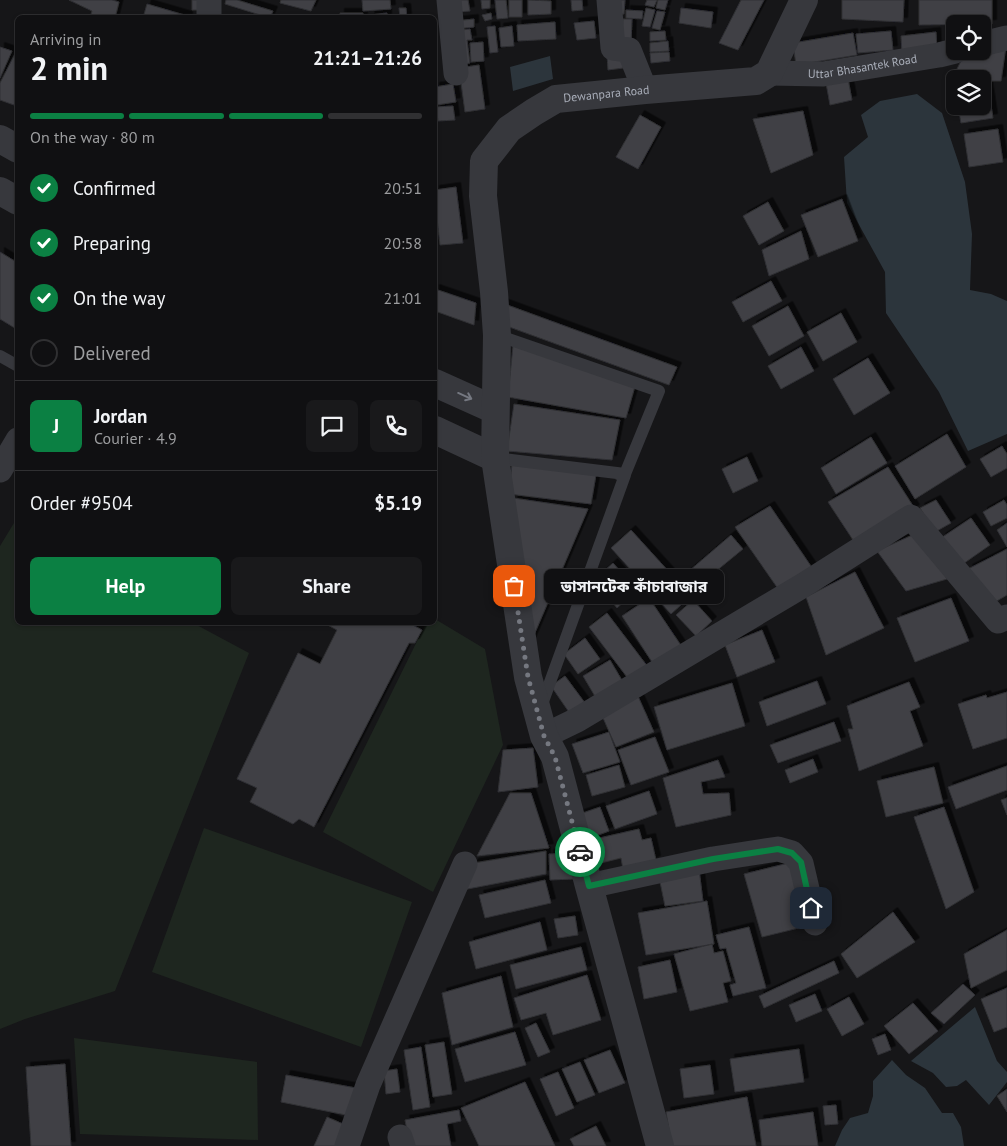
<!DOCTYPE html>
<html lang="en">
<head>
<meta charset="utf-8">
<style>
	:root { --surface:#101012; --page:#19191b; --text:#f1f3f6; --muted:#9c9d9f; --line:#303032; --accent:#0b8043 }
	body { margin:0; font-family:"PT Sans","Noto Sans Bengali",sans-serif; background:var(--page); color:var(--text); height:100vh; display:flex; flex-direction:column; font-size:19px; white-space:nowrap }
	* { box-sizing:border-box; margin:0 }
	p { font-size:16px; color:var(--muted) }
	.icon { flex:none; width:28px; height:28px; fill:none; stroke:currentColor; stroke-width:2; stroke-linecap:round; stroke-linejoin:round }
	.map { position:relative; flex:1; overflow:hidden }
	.panel { position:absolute; left:15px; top:15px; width:422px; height:610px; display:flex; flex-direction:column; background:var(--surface); border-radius:8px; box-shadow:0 1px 4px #0004,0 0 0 1px var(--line) }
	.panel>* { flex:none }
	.fabs { position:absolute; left:946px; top:15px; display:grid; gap:10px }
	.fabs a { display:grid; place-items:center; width:45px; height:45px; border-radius:8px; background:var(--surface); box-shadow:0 1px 4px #0004,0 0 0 1px var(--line); font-size:25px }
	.pin { position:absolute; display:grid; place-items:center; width:42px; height:42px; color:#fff; margin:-21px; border-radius:10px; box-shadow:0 2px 8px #0006 }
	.courier { position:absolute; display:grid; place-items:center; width:50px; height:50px; margin:-25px; border:4px solid #0b8043; border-radius:50%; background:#fff; color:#222; box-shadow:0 1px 6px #0007 }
	.bubble { position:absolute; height:35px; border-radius:8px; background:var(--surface); box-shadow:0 1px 4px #0004,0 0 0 1px var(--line); font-size:16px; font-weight:700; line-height:35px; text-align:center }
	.overview em { font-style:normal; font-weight:700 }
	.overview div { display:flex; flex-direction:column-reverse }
	.overview { display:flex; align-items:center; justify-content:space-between; height:85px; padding:0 15px }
	h1 { font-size:32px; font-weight:700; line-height:38px }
	.bar { display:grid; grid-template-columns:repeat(4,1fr); gap:8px 5px; align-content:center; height:60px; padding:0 15px }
	.bar i { height:6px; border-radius:4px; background:var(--line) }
	.bar .current { background:var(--accent) }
	.bar p { grid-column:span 4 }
	.line { display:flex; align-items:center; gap:12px; padding:0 15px; border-top:1px solid var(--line) }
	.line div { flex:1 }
	.round { display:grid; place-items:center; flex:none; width:52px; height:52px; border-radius:8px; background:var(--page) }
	ol { padding:0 15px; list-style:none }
	li { display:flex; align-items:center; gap:15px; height:55px }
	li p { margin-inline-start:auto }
	li .icon { padding:5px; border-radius:50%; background:var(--accent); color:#fff; stroke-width:4 }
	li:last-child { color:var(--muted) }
	li i { width:28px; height:28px; border:2px solid var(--line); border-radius:50% }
	.action { display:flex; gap:10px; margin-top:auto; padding:10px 15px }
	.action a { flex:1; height:58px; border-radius:8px; background:var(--accent); color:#fff; font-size:20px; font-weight:700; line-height:58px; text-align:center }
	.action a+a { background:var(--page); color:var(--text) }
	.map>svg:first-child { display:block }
	.green { fill:#1e261f }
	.water { fill:#2c353c }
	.building { fill:#404145; stroke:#303034; filter:url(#shadow) }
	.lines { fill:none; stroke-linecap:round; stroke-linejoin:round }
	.service { stroke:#37383d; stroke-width:12 }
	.minor { stroke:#37383d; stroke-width:25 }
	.tertiary { stroke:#37383d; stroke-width:28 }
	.oneway { stroke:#757881 }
	.done { stroke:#757880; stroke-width:5; stroke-dasharray:0 9 }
	.route { stroke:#0b8043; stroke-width:6 }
	.labels { text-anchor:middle; stroke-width:4; stroke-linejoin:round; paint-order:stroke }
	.street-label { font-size:12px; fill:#a8adb8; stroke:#111113 }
</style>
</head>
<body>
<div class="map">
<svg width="1007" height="1146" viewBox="0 0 1007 1146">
	<defs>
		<filter id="shadow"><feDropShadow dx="4.5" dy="-4.5" stdDeviation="0" flood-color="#0009"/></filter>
	</defs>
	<rect width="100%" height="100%" fill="#161618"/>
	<!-- green -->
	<path class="green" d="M14,523L18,525V622L193,623L249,653L115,991L25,1019L0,1029V546Z
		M435,619L485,649L503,745L433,892L323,832L426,623L435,622Z
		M204,828L412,902L361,1047L152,972Z
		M74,1038L257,1062L258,1140L80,1134Z"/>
	<!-- water -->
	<path class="water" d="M550,56L553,79L513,91L510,67Z
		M917,94L942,113L965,182L972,234L970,290L991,294L1007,301V434L968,451L939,392L886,313L885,272L847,203L844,157L868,137L861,115L880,101Z
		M975,1007L997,1061L1007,1072V1082L989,1105L966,1080L957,1086L946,1087L933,1073L911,1061Z
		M892,1060L906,1075L925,1088L942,1113H953L961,1127L964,1146H835L842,1130L850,1118L868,1113L873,1096V1081Z"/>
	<!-- building -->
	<path class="building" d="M69,0H112L119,2L115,18H90L92,11Z
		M192,0H202V10H192Z
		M226,0H237L273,11L270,18L225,4Z
		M281,0H316L311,11L280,3Z
		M362,0H390L391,9L363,11Z
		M455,0H468L470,11L457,12Z
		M481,0H490V8L482,9Z
		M495,0H506L508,18L497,19Z
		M509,0H522V17H509Z
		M528,0L551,1V14L528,15Z
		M571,0H582L583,10L572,11Z
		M613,0H625L624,14H613Z
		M647,0H657L654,7L645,5Z
		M658,0H668L665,10L656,8Z
		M741,0H764L738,50L719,43Z
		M842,0H904L903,22L842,19Z
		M919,0H992V24L919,25Z
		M147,4L188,16V18H143Z
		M399,8H406L407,18H400Z
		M646,8L655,10L650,27L642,26Z
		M681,8L713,12L711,28L679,23Z
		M626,10L643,11L642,19L626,18Z
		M657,11L665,12L660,30L652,28Z
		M340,13H363V18H340Z
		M387,13V18H371L370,15Z
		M491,13L492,19L485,21L482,15Z
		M474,19V27L455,29V21Z
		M623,19H632L631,46L621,45Z
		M594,21L596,38L577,40L574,23Z
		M555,22L556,39L518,41L517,25Z
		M495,26L498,52L490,53L487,27Z
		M512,26L514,46L501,47L499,28Z
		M470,29L472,40H467L470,63L457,65L454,31Z
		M665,31L666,40L650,41V32Z
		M891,31L893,50L858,53L856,34Z
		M936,32L937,51L902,54L901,36Z
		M853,33L857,55L796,65L793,43Z
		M668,41L669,51L650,52V43Z
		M483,42L484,61L471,62L470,43Z
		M1006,46L1001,81H982V79H955V83H950L966,51H982Z
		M0,47L12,51L0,78Z
		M18,48V99L14,105L0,100V83Z
		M669,52L670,61L651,63L650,53Z
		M607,55H623V68L608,70Z
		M479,65L485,109L465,112L459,68Z
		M848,79L852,100L830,105L826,83Z
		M453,84L456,102L436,105L435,87Z
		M988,86L993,118L961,123L958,106H982V87Z
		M453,106L455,120L438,121L436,107Z
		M803,111L813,155L771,173L753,119Z
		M640,115L661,127L638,169L616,157Z
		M998,129L1003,162L969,167L964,134Z
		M456,187L463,243L440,245L435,200V190Z
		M842,199L858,241L818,257L801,215Z
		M768,202L784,231L759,245L743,216Z
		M801,231L809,259L769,276L762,250Z
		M0,252L18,263V330L0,319Z
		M771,281L782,301L743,322L732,302Z
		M435,289L476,303L474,325L435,311Z
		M499,302L677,367L669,385L501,324Z
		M788,306L804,336L769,356L752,326Z
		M841,313L857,342L823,361L807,332Z
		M513,346L635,386L626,418L508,397Z
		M801,347L814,371L781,389L768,366Z
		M868,358L890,393L854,415L833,379Z
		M514,404L620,420L612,460L507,451Z
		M947,434L966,467L915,499L895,466Z
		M871,437L887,463L836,494L821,468Z
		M1002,446L1007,454V468L991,477L980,459Z
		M747,457L758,481L733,493L722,469Z
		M512,464L596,475L591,504L509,494Z
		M888,467L915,509L855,543L828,502Z
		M513,498L588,509L531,642Z
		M936,500L951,523L935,532L920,508Z
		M1004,500L1007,505V518L991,526L983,512Z
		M770,506L815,572L781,593L735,527Z
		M971,518L990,545L960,566L941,538Z
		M1007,523V547L997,530Z
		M631,530L691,596L671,614L611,548Z
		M917,533L947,579L906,591L877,551Z
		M731,535L743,549L693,590L682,577Z
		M1007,549V595L990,605L968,569Z
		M613,563L637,590L617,608L594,580Z
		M855,572L884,628L826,655L806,597Z
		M649,598L682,647L654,665L622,616Z
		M951,598L969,641L915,662L897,618Z
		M693,600L712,621L696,636L676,615Z
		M607,613L648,667L630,681L589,627Z
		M322,622H407L422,630L415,643H409L314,827L299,819L293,824L250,802L257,788L237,779L298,653L320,664L337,630Z
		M762,630L775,662L737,677L725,645Z
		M585,638L600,659L578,674L564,654Z
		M610,660L623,682L596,698L583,676Z
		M565,676L588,707L573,718L551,686Z
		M817,681L826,704L767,726L759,702Z
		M909,682L920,707L910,711L923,746L859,771L848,729H853L847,706Z
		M732,683L745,726L667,750L654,707Z
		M1007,692V738L973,749L958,704L986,695L987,698Z
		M637,694L654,732L616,747L599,709Z
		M834,722L841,741L778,763L770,745Z
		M609,732L620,762L583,773L572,744Z
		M655,737L669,772L631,785L618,750Z
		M533,748L538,787L498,792L503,750Z
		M813,759L818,772L790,783L785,770Z
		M718,760L725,777L701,782L703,794L729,793L731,815L676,827L663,778Z
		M619,765L625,787L592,796L586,775Z
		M1007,766V790L956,809L948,787Z
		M934,767L943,803L886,817L877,781Z
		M649,791L657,814L615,829L606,806Z
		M510,793H531L549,848L477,856Z
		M1007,798V815L1001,800Z
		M600,807L609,831L585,840L577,815Z
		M944,807L974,892L946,909L914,817Z
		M639,829L642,840L651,838L656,860L624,875L621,858L601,863L595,839Z
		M546,851V874L457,891L474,863Z
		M574,853L575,879L550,880L549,854Z
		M789,863L807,926L762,937L744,874Z
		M699,869L703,901L665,906L659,877Z
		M545,880L551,903L485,918L479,895Z
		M707,901L714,944L646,955L638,913Z
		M893,912L915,942L857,978L841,954Z
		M575,916L578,935L558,938L554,919Z
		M540,922L547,950L476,969L469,942Z
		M749,927L766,988L733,996L730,985L736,983L726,948L720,949L716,935Z
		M1007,930V970L971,988L964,954Z
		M712,944L714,953L723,951L731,981L723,983L728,1002L690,1011L674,954Z
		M581,947L587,970L516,989L510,965Z
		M670,960L677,992L644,999L638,967Z
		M834,961L839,973L764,1008L759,996Z
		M587,975L601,1020L553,1035L546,1013L521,1020L514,998Z
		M501,976L513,1027L452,1045L442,993Z
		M963,984L975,995L944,1024L931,1013Z
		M1007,988V1027L994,1032L981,999Z
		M815,994L822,1011L796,1022L789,1005Z
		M849,997L864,1024L842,1036L827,1009Z
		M913,1003L938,1031L909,1054L884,1026Z
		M536,1023L550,1052L538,1057L525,1028Z
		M515,1032L526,1065L465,1082L455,1049Z
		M885,1034L891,1050L878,1055L872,1039Z
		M444,1042L452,1094L433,1097L425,1045Z
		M421,1047L430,1107L413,1110L404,1050Z
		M799,1049L804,1082L735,1092L730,1059Z
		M610,1050L625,1083L599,1093L584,1060Z
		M580,1062L595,1095L577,1102L562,1069Z
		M65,1064L71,1146H31L26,1067Z
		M710,1065L714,1094L684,1098L680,1069Z
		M397,1069L400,1092L386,1094L384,1071Z
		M558,1072L574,1108L556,1116L540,1079Z
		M286,1075L356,1088L351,1116L281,1102Z
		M525,1082L555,1146H479L461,1108Z
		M1007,1089V1112L997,1096Z
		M747,1097L756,1146H672L666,1112Z
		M836,1105L838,1124L825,1125L823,1106Z
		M459,1110L461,1121L447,1124L451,1146H410L405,1120Z
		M813,1112L818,1146H762L759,1120Z
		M327,1117L350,1127L341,1146H314Z
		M596,1126L606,1146H574L570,1139Z"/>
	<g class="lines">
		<!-- service -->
		<path class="service" d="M0,356L18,366
			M495,458L625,474L659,391L497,335
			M541,707L625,475L618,474"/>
		<!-- minor -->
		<g class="minor">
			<path d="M209,0V18"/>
			<path d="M449,0L456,73"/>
			<path d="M609,0L613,48L629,50L645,90"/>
			<path d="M982,44L1007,38"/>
			<path id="s1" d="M769,73L823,74L939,55L955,51"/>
			<path d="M0,470L18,440"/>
			<path d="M544,736L577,720L802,586L911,517L998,621L1007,617"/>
			<path d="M589,886L713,859L778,849L792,853L801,863L815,923"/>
			<path d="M400,1137L403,1146"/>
			<path d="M347,1146L368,1085L465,864"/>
		</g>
		<!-- tertiary -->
		<g class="tertiary">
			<path d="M0,139L18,149"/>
			<path d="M0,191L18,201"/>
			<path d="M435,383L495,410"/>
			<path d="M435,430L495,458"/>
			<path id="s2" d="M660,1146L589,886L555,757L544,736L528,677L495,458L497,335L494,292L483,196L484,161L509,129L534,112L556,99L645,90L756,81L769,73L804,0"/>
		</g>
	</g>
	<!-- one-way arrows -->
	<defs><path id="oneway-shaft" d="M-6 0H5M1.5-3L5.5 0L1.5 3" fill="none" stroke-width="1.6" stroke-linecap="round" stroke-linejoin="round" transform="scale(1.25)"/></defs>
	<use class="oneway" href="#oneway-shaft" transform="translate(465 396) rotate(24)"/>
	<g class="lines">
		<!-- done -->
		<path class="done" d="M514,586L528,677L544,736L555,757L580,852"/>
		<!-- route -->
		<path class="route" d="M580,852L589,886L713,859L778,849L792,853L801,862L811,908"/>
	</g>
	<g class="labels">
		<!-- street labels -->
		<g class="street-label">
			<text dy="4" stroke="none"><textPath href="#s1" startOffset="94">Uttar Bhasantek Road</textPath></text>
			<text dy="4" stroke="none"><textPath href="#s2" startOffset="1154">Dewanpara Road</textPath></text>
		</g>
	</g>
</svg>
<div class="fabs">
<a><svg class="icon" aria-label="locate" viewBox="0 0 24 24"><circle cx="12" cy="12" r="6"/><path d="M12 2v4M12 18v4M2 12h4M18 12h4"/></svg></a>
<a><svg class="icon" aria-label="layers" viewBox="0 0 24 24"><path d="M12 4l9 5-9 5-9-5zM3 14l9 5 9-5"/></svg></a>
</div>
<div class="pin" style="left:514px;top:586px;background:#ea580c"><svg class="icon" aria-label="bag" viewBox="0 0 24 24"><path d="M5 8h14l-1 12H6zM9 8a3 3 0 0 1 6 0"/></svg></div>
<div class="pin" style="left:811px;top:908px;background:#1f2937"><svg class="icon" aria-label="home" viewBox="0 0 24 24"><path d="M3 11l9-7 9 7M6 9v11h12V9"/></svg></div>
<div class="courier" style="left:580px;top:852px"><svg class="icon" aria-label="car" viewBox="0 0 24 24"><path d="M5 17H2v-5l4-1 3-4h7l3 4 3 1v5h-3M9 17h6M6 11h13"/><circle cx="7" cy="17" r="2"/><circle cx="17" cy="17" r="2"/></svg></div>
<div class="bubble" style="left:544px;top:569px;width:180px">ভাসানটেক কাঁচাবাজার</div>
<section class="panel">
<div class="overview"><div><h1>2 min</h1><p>Arriving in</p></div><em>21:21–21:26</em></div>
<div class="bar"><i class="current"></i><i class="current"></i><i class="current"></i><i></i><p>On the way · 80 m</p></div>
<ol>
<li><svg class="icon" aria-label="check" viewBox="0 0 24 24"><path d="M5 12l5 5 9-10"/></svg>Confirmed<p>20:51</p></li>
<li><svg class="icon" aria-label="check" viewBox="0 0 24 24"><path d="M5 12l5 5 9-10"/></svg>Preparing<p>20:58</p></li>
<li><svg class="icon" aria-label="check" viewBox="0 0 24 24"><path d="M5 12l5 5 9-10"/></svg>On the way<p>21:01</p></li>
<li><i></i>Delivered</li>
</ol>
<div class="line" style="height:90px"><b class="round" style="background:var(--accent);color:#fff">J</b><div><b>Jordan</b><p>Courier · 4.9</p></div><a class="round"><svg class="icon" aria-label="chat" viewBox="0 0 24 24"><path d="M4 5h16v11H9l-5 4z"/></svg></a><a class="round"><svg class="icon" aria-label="phone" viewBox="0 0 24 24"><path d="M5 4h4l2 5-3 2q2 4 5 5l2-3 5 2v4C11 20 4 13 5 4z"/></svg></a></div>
<div class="line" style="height:65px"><div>Order #9504</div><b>$5.19</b></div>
<div class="action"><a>Help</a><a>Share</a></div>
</section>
</div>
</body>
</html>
